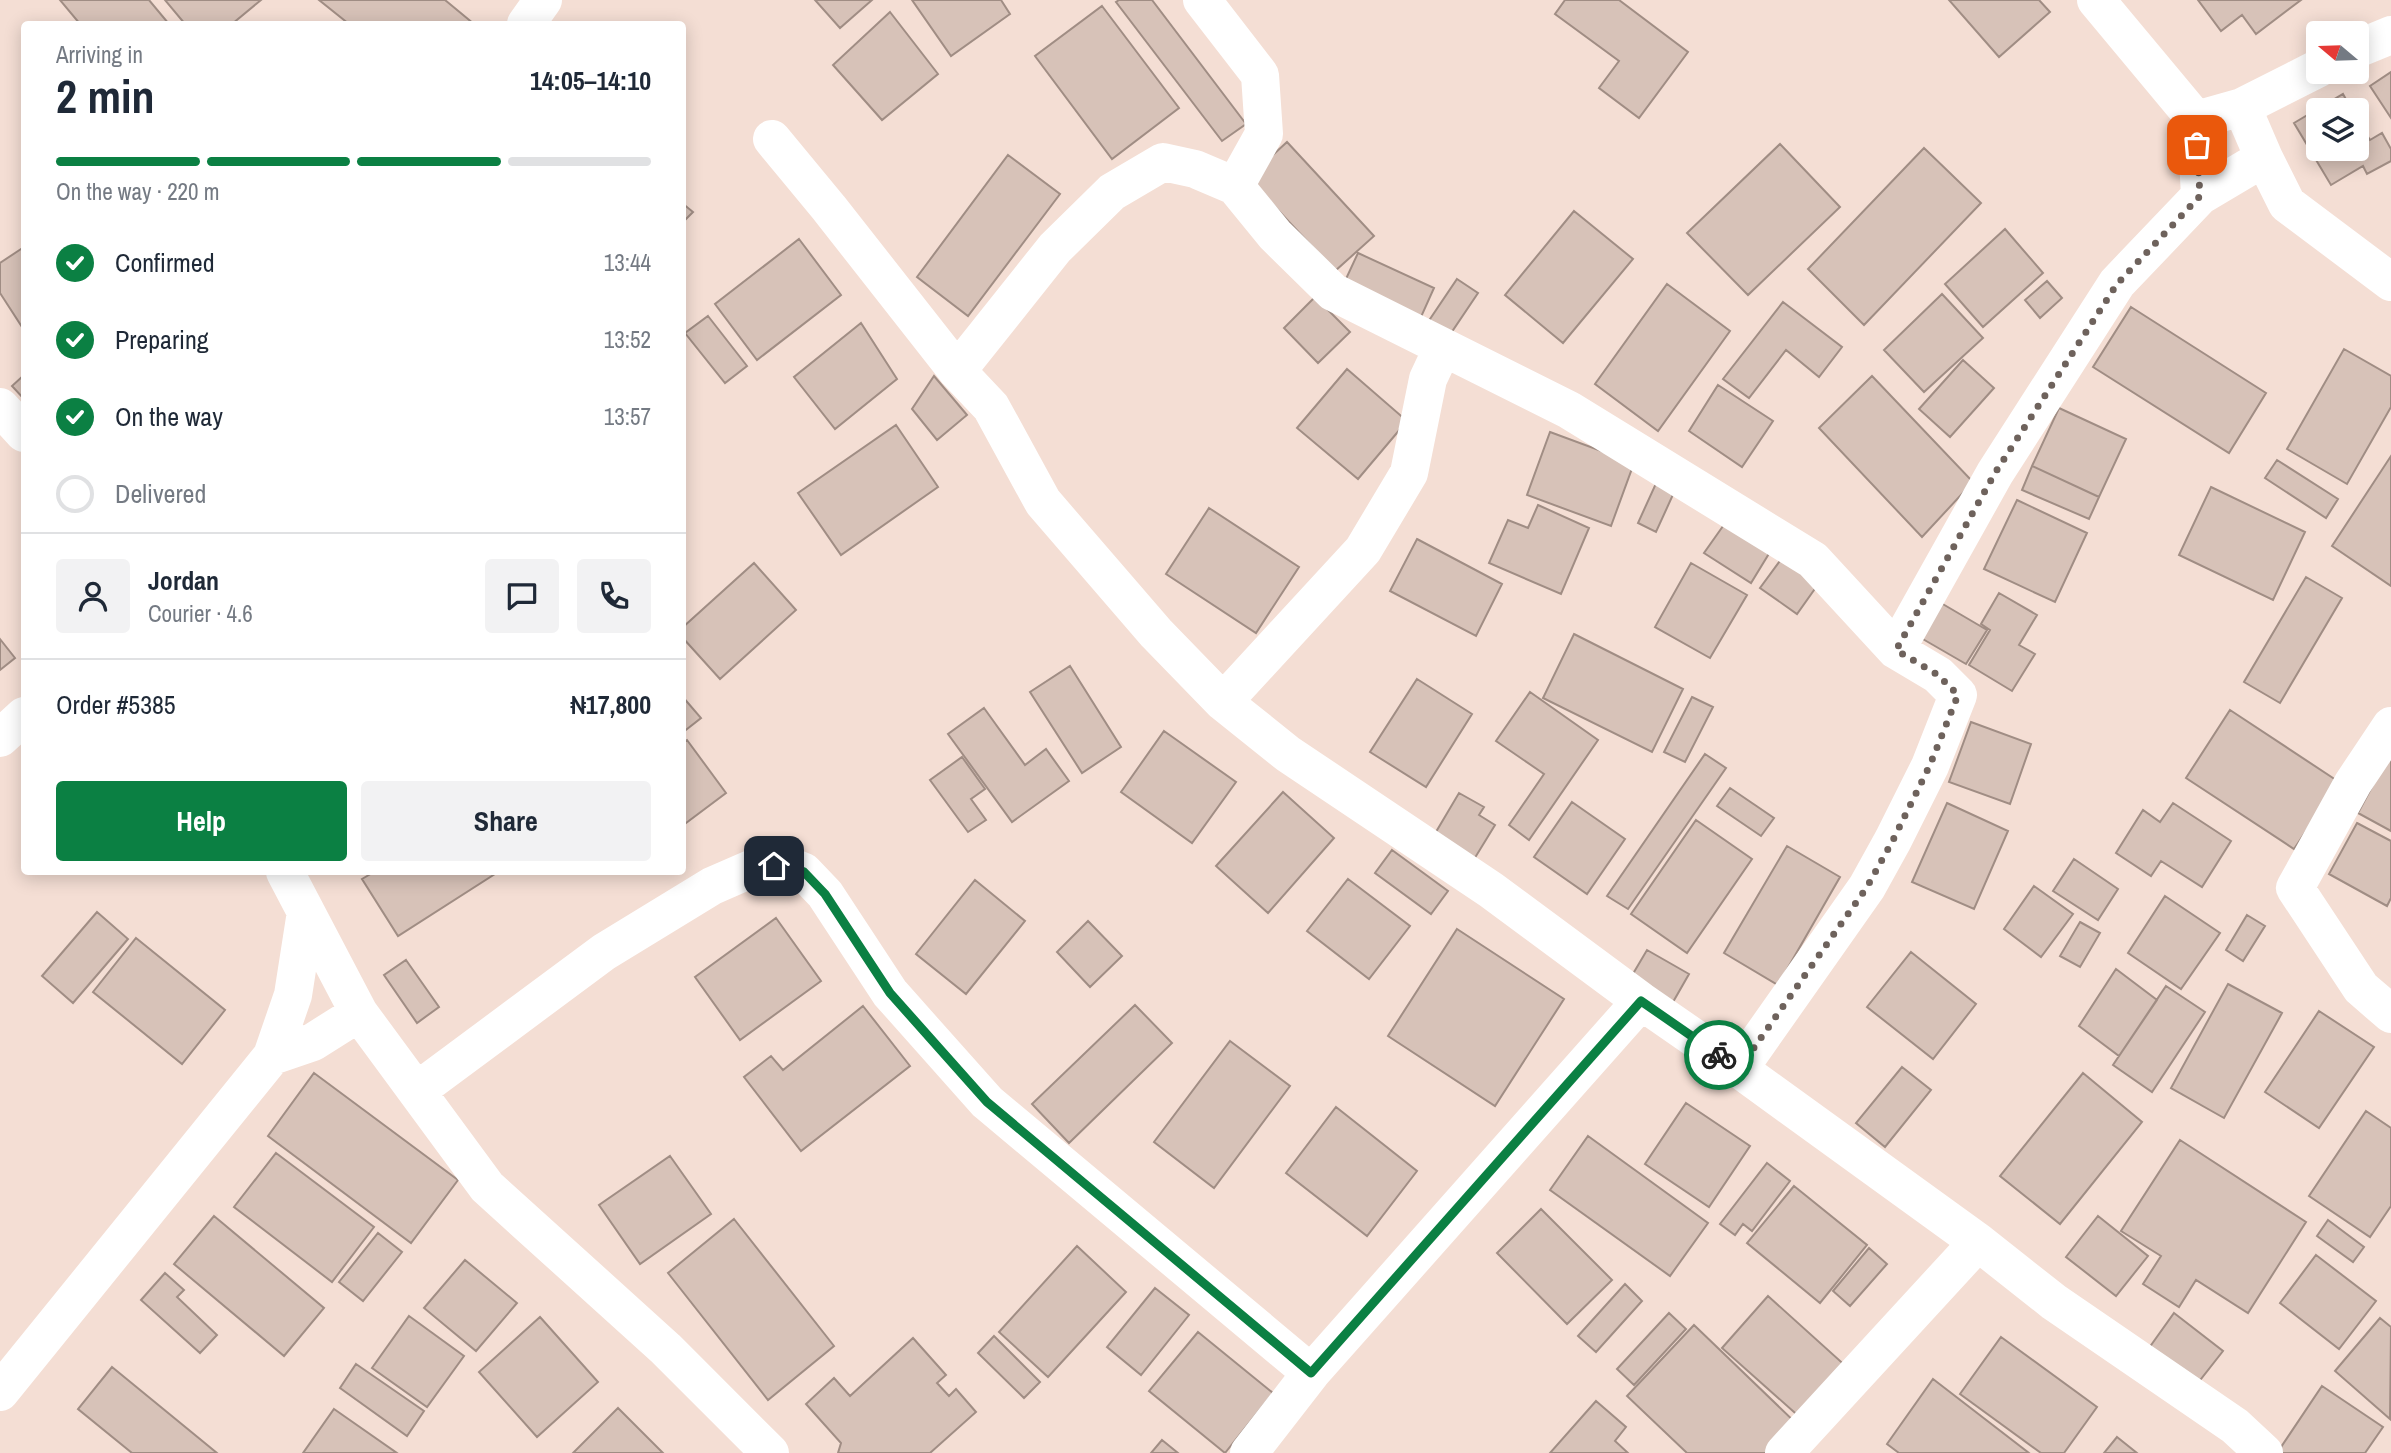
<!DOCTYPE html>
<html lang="en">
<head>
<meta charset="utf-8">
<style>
	:root { --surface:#fff; --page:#f2f2f3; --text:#1f2937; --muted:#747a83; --line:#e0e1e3; --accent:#0b8043 }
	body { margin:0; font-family:"Archivo Narrow",sans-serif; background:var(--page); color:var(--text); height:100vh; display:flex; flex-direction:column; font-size:26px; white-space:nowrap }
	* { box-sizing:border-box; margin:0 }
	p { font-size:23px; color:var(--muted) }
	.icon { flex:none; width:38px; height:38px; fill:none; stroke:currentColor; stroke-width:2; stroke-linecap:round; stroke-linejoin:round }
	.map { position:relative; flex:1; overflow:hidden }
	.panel { position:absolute; left:21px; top:21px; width:665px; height:854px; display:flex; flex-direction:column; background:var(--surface); border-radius:7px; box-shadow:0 4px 18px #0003 }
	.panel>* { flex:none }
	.needle { width:46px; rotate:289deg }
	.buttons { position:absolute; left:2306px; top:21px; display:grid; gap:14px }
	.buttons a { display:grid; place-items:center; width:63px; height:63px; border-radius:7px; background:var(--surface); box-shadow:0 4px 18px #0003; font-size:35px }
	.pin { position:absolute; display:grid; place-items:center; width:60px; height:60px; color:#fff; margin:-30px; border-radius:14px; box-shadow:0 4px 10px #0006 }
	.courier { position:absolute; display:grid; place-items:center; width:70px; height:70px; margin:-35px; border:5px solid #0b8043; border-radius:50%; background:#fff; color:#222; box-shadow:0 2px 9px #0007 }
	.headline em { font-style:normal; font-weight:700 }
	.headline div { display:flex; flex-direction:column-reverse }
	.headline { display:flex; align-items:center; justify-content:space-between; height:119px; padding:0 35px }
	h1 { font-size:46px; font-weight:700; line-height:52px }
	.bar { display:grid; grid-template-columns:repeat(4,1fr); gap:10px 7px; align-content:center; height:84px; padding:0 35px }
	.bar i { height:9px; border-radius:5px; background:var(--line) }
	.bar .on { background:var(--accent) }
	.bar p { grid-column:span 4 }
	.line { display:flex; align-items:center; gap:18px; padding:0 35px; border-top:2px solid var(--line) }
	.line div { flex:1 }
	.round { display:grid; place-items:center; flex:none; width:74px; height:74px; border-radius:7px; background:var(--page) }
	ol { padding:0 35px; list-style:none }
	li { display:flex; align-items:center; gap:21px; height:77px }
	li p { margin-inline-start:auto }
	li .icon { padding:7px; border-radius:50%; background:var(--accent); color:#fff; stroke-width:4 }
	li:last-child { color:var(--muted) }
	li i { width:38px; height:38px; border:4px solid var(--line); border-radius:50% }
	.cta { display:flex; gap:14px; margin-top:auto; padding:14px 35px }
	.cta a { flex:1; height:80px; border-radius:7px; background:var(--accent); color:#fff; font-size:28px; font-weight:700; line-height:80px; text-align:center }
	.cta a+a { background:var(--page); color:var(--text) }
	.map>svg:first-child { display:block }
	.building { fill:#d7c2b8; stroke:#a08d84; stroke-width:2 }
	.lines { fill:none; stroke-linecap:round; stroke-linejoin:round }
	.minor { stroke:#fff; stroke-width:38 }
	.done { stroke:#6e625c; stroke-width:7; stroke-dasharray:0 12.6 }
	.route { stroke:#0b8043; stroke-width:9 }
</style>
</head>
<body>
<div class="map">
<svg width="2391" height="1453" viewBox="0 0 2391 1453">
	<rect width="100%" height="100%" fill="#f4ded4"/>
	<!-- building -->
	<path class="building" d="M60,0H149L169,24H80Z
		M165,0H261L232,24H185Z
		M319,0H445L474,24H349Z
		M815,0H872L840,28Z
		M912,0H1001L1010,14L951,56Z
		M1119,0H1152L1246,124L1222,141L1116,2Z
		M1565,0H1619L1688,52L1639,118L1599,88L1619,61L1555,14Z
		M1949,0H2039L2050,12L1999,57Z
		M2198,0H2301L2256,34L2242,15L2221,31Z
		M1102,6L1179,108L1112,159L1035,56Z
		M890,12L938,74L882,120L833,65Z
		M2391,72V118L2370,86Z
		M2343,94L2352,110H2319V149H2357V119L2370,140L2382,133L2391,149V161L2367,174L2363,166L2331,185L2294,123Z
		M1287,142L1374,236L1335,271L1248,178Z
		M1780,144L1840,207L1748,295L1687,233Z
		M1924,148L1981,203L1864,325L1808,269Z
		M1008,155L1060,194L968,316L917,277Z
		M682,203L693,212L682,223Z
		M1574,211L1633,259L1563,343L1505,295Z
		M2005,229L2043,273L1983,327L1945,284Z
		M799,239L841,295L757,360L715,304Z
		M24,247V330L0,293V263Z
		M1358,253L1434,288L1421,317L1345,281Z
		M1457,279L1478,293L1447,339L1426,325Z
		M2047,281L2062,298L2040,318L2025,300Z
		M1667,284L1730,331L1658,431L1595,384Z
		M1942,294L1983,338L1924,392L1884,350Z
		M1315,297L1350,332L1318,363L1284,328Z
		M1783,302L1842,347L1819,377L1786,350L1749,398L1723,379Z
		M2131,307L2266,393L2229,453L2093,367Z
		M708,316L747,366L725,383L685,333Z
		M861,323L897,379L835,429L794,377Z
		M2344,349L2391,376V407L2347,484L2287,449Z
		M1963,360L1994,388L1950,437L1919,409Z
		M1347,369L1407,421L1358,479L1297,428Z
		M24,375V399L12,386Z
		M934,376L967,415L937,440L912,409Z
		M1872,376L1973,482L1922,537L1819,428Z
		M1718,385L1773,421L1742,467L1689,431Z
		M2059,408L2126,439L2099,497L2032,466Z
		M896,425L938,487L841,555L798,493Z
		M1550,432L1634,463L1611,526L1527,495Z
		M2391,456V586L2332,546Z
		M2277,460L2338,499L2326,518L2265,478Z
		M2032,466L2099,497L2089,519L2022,490Z
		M1658,479L1676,488L1656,532L1638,523Z
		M2211,487L2305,532L2273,600L2179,555Z
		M2017,500L2087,533L2055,602L1984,569Z
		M1538,505L1589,528L1561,594L1489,563L1508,520L1528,528Z
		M1209,508L1299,567L1256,633L1166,574Z
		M1728,519L1773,547L1751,583L1704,553Z
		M1417,539L1502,584L1476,636L1390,591Z
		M1782,558L1819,583L1797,614L1760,588Z
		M754,563L796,610L720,679L682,637V628Z
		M1691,563L1747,595L1710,658L1655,627Z
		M2306,577L2342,598L2280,703L2244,682Z
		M1999,593L2037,615L2019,645L2035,654L2012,691L1969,665L1990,630L1981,624Z
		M1941,603L1987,630L1966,664L1921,638Z
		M1574,634L1683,689L1652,752L1543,698Z
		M0,639L15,658L0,670Z
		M1070,666L1121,747L1082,773L1030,692Z
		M1417,679L1472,714L1426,787L1370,752Z
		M1530,692L1598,740L1529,840L1509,825L1544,774L1496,741Z
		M682,696L701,718L682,733Z
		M1692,697L1713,707L1685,762L1664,752Z
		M984,708L1025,765L1046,749L1069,781L1012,822L948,734Z
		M2230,710L2339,782L2294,849L2186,778Z
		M1971,722L2031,744L2010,804L1949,782Z
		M1164,731L1236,782L1192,843L1121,792Z
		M687,740L726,793L682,826V743Z
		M2391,751V831L2358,813Z
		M1705,754L1726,768L1628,909L1607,896Z
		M962,757L985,789L971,799L986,820L968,832L930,780Z
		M1730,788L1774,818L1761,836L1717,806Z
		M1283,792L1334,838L1268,913L1216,866Z
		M1459,793L1484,807L1479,815L1495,825L1473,861L1433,837Z
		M1572,802L1625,839L1587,894L1534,857Z
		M1947,803L2008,831L1974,909L1912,882Z
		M2173,803L2231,841L2202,887L2161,861L2151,876L2116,853L2143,810L2160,822Z
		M1696,820L1752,859L1687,953L1631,914Z
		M2357,823L2391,841V898L2387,906L2329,874Z
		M1787,846L1840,877L1778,985L1724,953Z
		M1392,850L1448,891L1431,914L1375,873Z
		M2074,859L2118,889L2098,920L2053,891Z
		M374,872H498L398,936L362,879Z
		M1348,879L1410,926L1369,979L1307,931Z
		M975,880L1025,921L966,994L916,954Z
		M2034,886L2073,914L2041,957L2004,929Z
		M2165,896L2220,933L2181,989L2128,953Z
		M97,912L128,939L73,1003L42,976Z
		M2247,915L2265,926L2243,961L2226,950Z
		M776,918L821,981L740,1040L695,977Z
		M1088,921L1122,956L1090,987L1057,952Z
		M2080,922L2100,933L2080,967L2060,956Z
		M1457,929L1564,999L1495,1106L1388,1036Z
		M136,938L225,1010L182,1064L93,992Z
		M1647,950L1689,974L1669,1009L1627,984Z
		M1911,952L1976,1004L1933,1059L1867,1007Z
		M406,960L439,1007L417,1023L384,975Z
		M2116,969L2157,1000L2119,1056L2079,1026Z
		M2228,984L2282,1013L2224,1118L2171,1088Z
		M2166,986L2205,1012L2152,1092L2113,1065Z
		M1135,1005L1172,1043L1069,1143L1032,1104Z
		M863,1006L910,1066L801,1151L744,1077L771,1056L783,1070Z
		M2319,1011L2374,1047L2319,1128L2265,1092Z
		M1230,1041L1290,1086L1214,1188L1154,1142Z
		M1902,1067L1931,1090L1885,1147L1856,1123Z
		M314,1073L458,1180L411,1243L268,1136Z
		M2083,1073L2142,1122L2060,1224L2000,1176Z
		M1686,1103L1750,1146L1709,1207L1645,1164Z
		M1336,1107L1417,1171L1367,1236L1286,1173Z
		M2366,1111L2391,1128V1206L2370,1237L2309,1196Z
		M1588,1136L1708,1223L1670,1276L1550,1190Z
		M2180,1140L2306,1222L2248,1313L2196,1280L2179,1307L2143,1284L2161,1256L2121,1231Z
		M276,1153L374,1227L332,1282L234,1207Z
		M670,1156L711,1214L640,1264L599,1205Z
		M1767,1163L1790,1181L1752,1231L1743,1224L1735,1235L1720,1224Z
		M1794,1186L1867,1245L1820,1303L1747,1243Z
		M1541,1209L1612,1280L1567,1324L1497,1253Z
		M214,1216L324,1308L284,1356L174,1264Z
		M2098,1216L2148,1256L2116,1296L2066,1257Z
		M734,1219L834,1346L768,1400L668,1273Z
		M2328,1220L2364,1247L2353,1262L2317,1236Z
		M378,1233L402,1252L363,1301L339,1282Z
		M1077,1246L1126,1292L1048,1377L999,1332Z
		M1869,1248L1887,1264L1850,1306L1833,1291Z
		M2316,1255L2376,1301L2339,1349L2280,1303Z
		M465,1260L517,1303L476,1351L424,1308Z
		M165,1273L184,1290L177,1297L217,1335L200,1353L141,1300Z
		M1625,1284L1642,1301L1596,1352L1578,1336Z
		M1155,1288L1189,1315L1141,1375L1107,1347Z
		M1768,1296L1849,1369L1803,1420L1722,1348Z
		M1669,1313L1686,1329L1634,1385L1617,1369Z
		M2174,1313L2223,1351L2197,1384L2149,1348Z
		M409,1316L464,1356L427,1407L372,1368Z
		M540,1317L598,1382L537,1437L479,1372Z
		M2380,1318L2391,1327L2390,1419L2335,1371Z
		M1694,1325L1800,1427L1775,1453H1687L1627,1396Z
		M1198,1332L1273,1393L1225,1453L1149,1391Z
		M994,1336L1040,1382L1024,1398L978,1353Z
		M2001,1337L2097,1407L2064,1453H2041L1960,1394Z
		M913,1338L946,1375L937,1383L949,1396L956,1389L976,1412L930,1453H838L841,1443L806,1404L834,1378L850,1396Z
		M356,1364L424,1411L407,1436L340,1388Z
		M112,1367L217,1453H132L78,1409Z
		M1933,1379L2029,1453H1899L1887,1444Z
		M2322,1386L2383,1427L2365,1453H2277Z
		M1596,1401L1626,1427L1615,1441L1628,1453H1550Z
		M618,1408L663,1453H573Z
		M334,1409L397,1453H303Z
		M2117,1437L2137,1453H2104Z
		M1162,1440L1178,1453H1151Z"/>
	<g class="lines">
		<!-- minor -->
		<path class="minor" d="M1202,0L1260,75L1264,134L1235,186
			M2096,0L2196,120L2242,107L2319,68
			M526,24L543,0
			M2357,49L2391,35
			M2196,120L2200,196
			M772,139L829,208L957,371L991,407L1043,502L1156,633L1223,702L1288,754L1491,890L1641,1001L1739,1069L1978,1242L2054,1302L2235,1426L2264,1453
			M2264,158L2287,204L2391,282
			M957,371L1055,248L1112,192L1163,162L1195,169L1235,186L1275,235L1333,292L1569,410L1813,560L1896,650L1938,675L1958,695L1930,766L1893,840L1867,887L1739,1069
			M0,407L24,433
			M1896,650L1995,473L2117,283L2200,196L2264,158L2242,107
			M1223,702L1363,550L1409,473L1428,379L1443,347
			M2391,726L2353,783L2295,888L2361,988L2391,1014
			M0,738L24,716
			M285,872L359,1013L487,1187L666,1349L770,1453
			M272,1056L313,1042L359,1013
			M418,1090L604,952L712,886L758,866H789L804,872L825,894L890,993L987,1102L1311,1373
			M0,1392L272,1056L293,995L306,912
			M1249,1453L1311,1373L1641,1001
			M1784,1453L1978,1242"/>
	</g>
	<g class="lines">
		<!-- done -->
		<path class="done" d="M1719,1055L1739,1069L1867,887L1893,840L1930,765L1958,695L1938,675L1896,650L1995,473L2117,284L2200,196L2197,145"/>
		<!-- route -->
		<path class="route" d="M774,866H789L804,872L825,894L890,993L987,1102L1311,1373L1641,1001L1719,1055"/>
	</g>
</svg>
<div class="buttons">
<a><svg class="needle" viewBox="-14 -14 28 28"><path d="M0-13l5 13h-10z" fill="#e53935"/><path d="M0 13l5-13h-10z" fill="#747a83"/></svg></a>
<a><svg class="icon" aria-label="layers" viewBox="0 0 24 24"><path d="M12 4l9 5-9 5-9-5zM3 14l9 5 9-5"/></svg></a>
</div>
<div class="pin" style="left:2197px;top:145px;background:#ea580c"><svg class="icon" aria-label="bag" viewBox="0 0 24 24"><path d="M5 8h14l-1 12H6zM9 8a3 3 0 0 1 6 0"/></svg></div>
<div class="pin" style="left:774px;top:866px;background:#1f2937"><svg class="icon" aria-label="home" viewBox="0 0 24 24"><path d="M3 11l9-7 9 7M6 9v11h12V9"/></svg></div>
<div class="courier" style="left:1719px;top:1055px"><svg class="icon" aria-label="bike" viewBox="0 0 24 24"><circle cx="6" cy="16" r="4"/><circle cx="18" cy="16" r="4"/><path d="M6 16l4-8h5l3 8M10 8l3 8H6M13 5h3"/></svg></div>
<section class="panel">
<div class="headline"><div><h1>2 min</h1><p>Arriving in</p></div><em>14:05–14:10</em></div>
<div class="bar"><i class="on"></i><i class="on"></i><i class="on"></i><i></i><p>On the way · 220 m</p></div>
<ol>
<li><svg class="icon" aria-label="check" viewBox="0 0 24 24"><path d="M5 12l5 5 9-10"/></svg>Confirmed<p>13:44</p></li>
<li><svg class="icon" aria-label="check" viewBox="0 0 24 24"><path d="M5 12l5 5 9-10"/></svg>Preparing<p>13:52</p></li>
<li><svg class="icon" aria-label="check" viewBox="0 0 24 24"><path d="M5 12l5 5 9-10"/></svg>On the way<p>13:57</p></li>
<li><i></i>Delivered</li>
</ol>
<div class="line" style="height:126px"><a class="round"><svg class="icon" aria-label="person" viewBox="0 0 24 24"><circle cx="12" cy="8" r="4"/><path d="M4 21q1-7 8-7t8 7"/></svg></a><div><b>Jordan</b><p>Courier · 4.6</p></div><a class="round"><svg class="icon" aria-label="chat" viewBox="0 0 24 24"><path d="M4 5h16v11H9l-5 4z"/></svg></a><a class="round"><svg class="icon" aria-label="phone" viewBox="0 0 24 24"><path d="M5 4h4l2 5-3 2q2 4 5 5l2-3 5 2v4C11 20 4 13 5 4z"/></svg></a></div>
<div class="line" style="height:91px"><div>Order #5385</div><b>₦17,800</b></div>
<div class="cta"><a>Help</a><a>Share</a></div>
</section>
</div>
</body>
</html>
